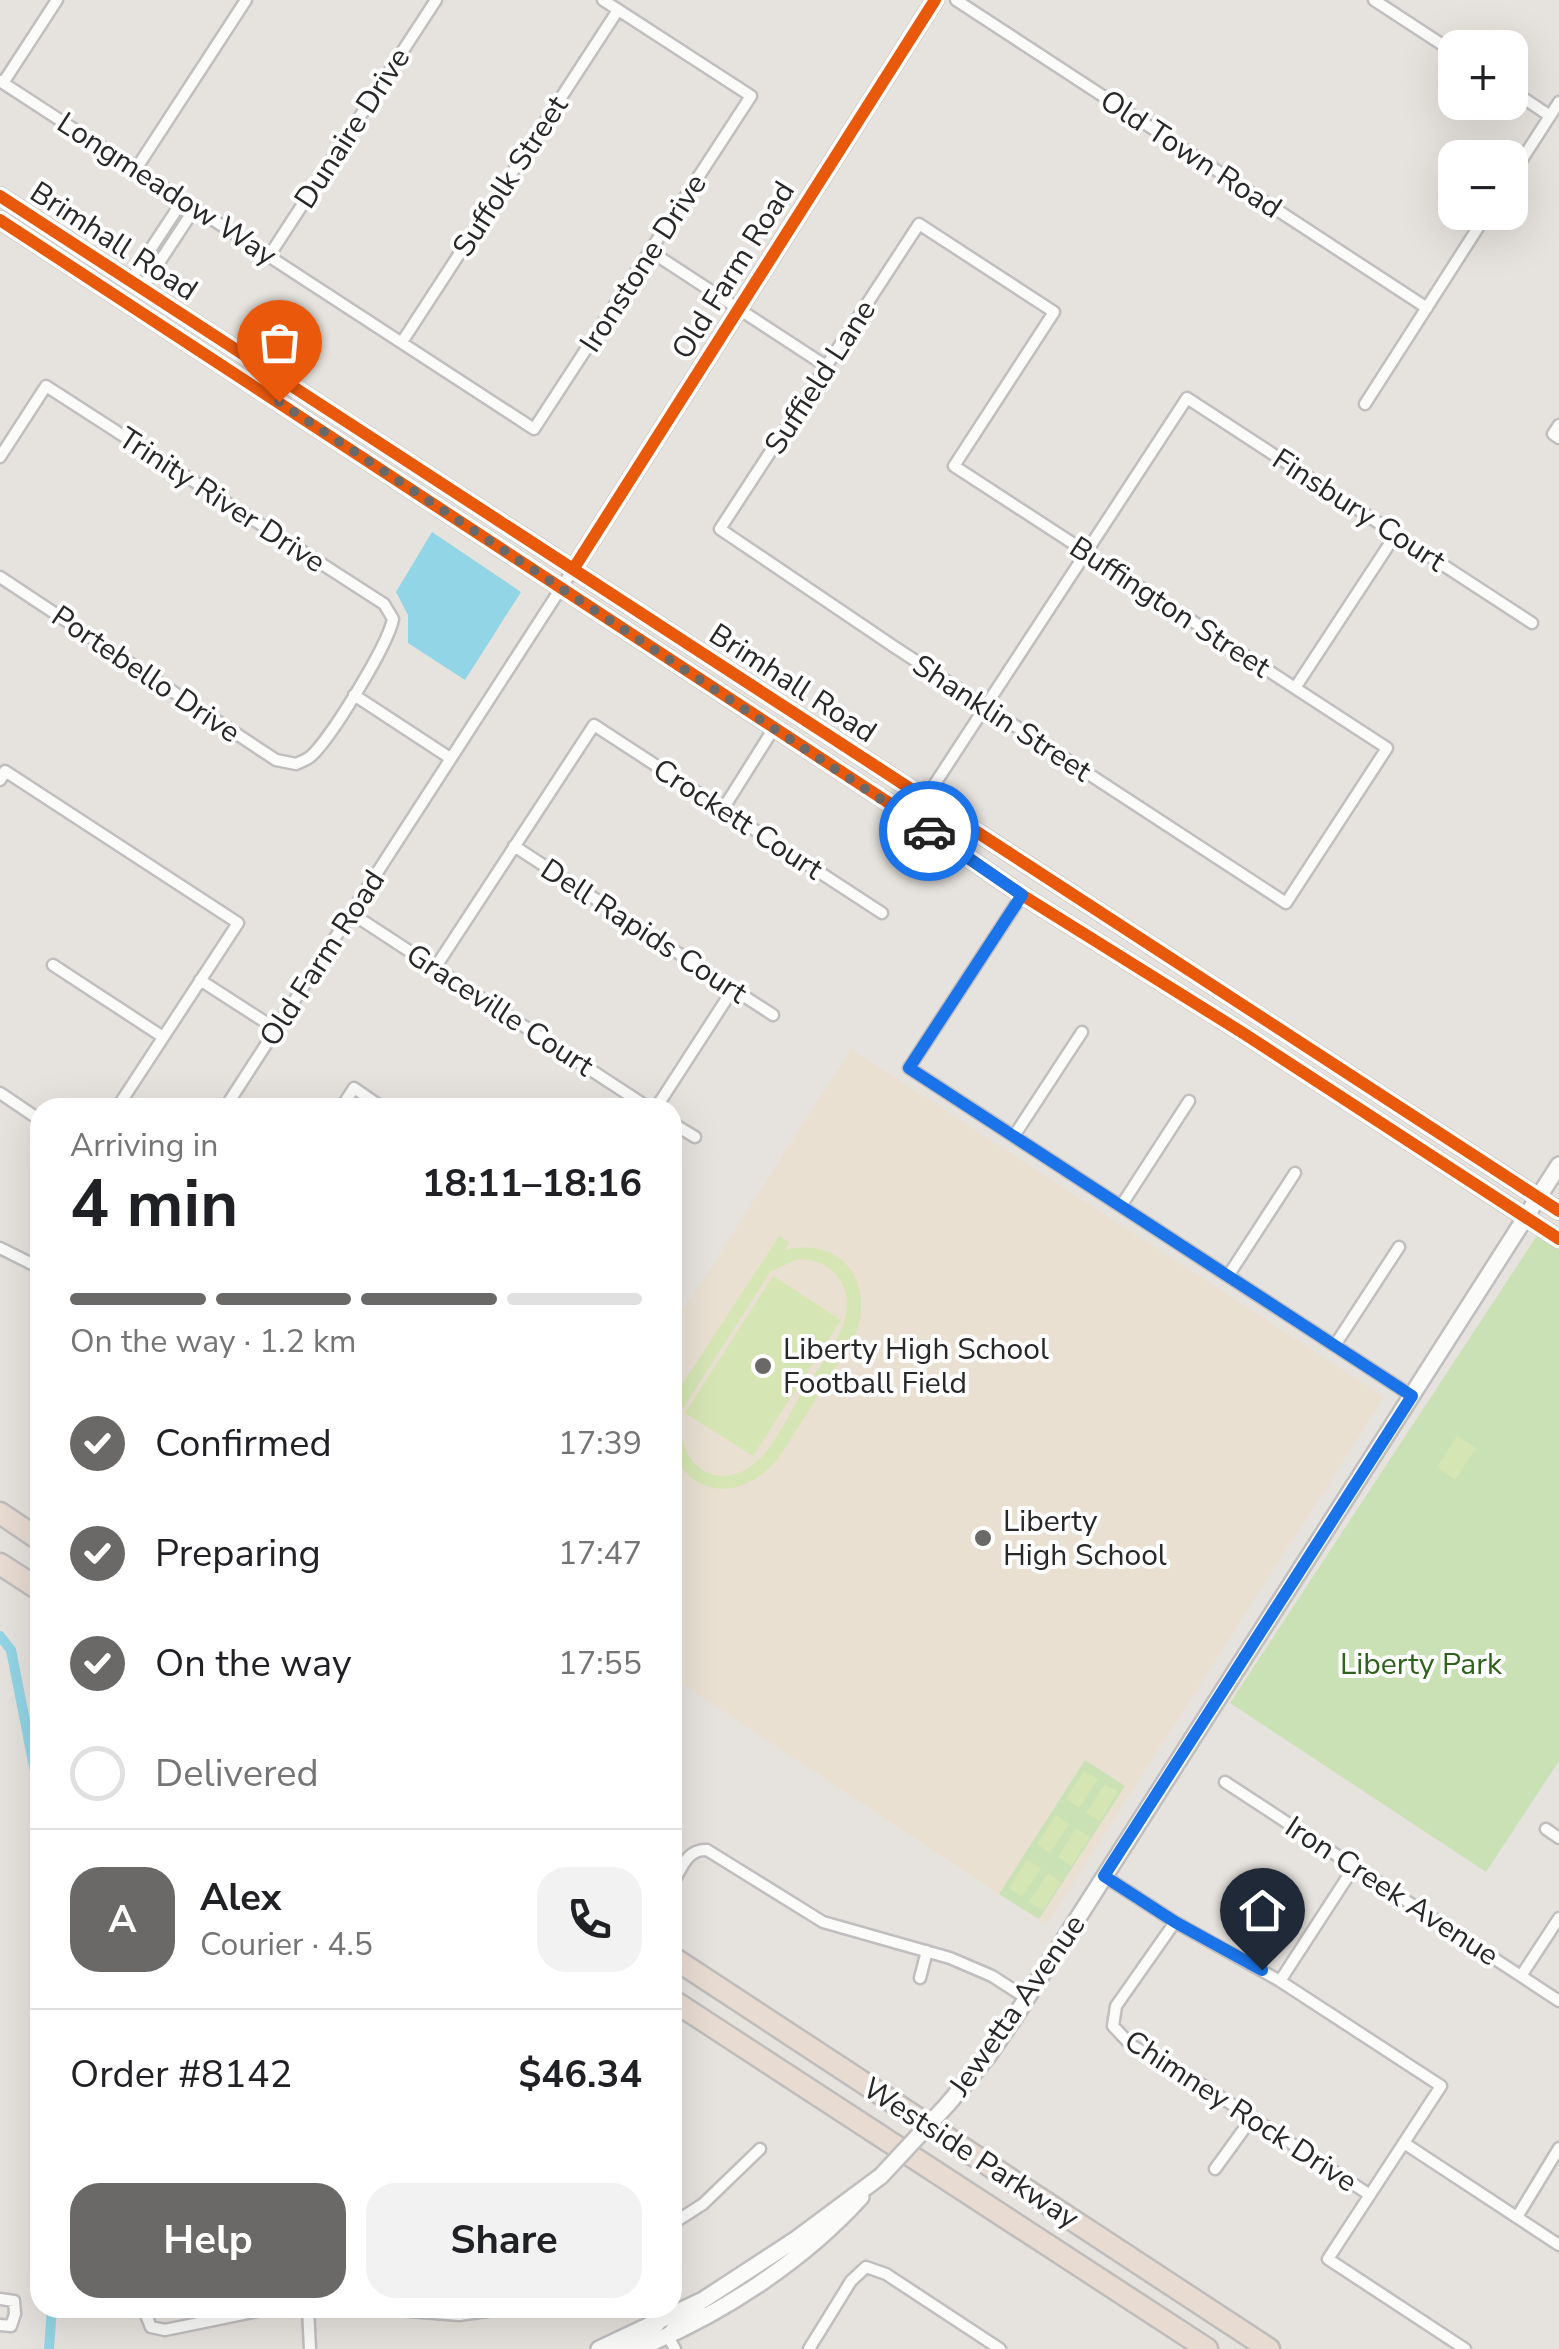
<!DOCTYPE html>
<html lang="en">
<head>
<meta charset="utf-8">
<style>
	:root { --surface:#fff; --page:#f2f2f2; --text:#202124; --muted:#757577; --line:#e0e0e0; --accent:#6a6967 }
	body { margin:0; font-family:"Nunito Sans",sans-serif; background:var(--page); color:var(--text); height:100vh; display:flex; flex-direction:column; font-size:38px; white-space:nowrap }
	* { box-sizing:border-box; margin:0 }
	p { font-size:32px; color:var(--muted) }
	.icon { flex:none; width:55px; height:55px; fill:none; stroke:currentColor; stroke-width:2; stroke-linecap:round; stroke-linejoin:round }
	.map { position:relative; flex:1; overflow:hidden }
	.side { position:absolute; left:30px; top:1098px; width:652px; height:1220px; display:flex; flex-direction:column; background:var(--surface); border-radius:30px; box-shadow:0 10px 40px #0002 }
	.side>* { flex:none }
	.controls { position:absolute; left:1438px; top:30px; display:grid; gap:20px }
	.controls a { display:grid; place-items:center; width:90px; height:90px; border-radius:20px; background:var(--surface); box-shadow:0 10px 40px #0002; font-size:50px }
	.pin { position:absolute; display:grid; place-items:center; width:85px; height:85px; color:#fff; margin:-102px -42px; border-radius:50% 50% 50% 0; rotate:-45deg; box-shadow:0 0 10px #0007 }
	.pin .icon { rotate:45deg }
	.courier { position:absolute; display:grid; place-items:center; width:100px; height:100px; margin:-50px; border:8px solid #1a73e8; border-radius:50%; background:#fff; color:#222; box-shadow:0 2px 12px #0007 }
	.head em { font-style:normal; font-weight:700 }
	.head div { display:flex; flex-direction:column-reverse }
	.head { display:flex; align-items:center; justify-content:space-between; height:170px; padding:0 40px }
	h1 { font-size:65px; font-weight:700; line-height:75px }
	.bar { display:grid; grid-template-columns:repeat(4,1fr); gap:15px 10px; align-content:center; height:120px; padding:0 40px }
	.bar i { height:12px; border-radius:8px; background:var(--line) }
	.bar .selected { background:var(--accent) }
	.bar p { grid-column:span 4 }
	.line { display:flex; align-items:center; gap:25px; padding:0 40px; border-top:2px solid var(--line) }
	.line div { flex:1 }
	.round { display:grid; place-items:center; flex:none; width:105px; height:105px; border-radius:30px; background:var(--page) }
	ol { padding:0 40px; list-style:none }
	li { display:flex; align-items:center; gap:30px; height:110px }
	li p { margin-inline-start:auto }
	li .icon { padding:10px; border-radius:50%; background:var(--accent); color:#fff; stroke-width:4 }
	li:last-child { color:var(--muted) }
	li i { width:55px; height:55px; border:5px solid var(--line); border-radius:50% }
	.cta { display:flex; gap:20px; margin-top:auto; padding:20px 40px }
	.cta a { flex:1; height:115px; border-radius:30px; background:var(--accent); color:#fff; font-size:40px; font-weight:700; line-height:115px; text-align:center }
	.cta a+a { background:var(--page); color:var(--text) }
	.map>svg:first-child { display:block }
	.education { fill:#e9e0d2 }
	.green { fill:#cae1b6 }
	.pitch { fill:#d5e5b4; fill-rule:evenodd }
	.water { fill:#92d5e6 }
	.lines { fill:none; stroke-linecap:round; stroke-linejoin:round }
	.canal { stroke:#92d5e6; stroke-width:10 }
	.street-casing { stroke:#c0bebf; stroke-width:15 }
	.secondary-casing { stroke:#c0bebf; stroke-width:20 }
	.highway-casing { stroke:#bfbdbc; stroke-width:25 }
	.street { stroke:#fbfbfa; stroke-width:10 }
	.secondary { stroke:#fbfbfa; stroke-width:15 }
	.highway { stroke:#e8dbd2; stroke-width:20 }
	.secondary-bridge-casing { stroke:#c0bebf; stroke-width:20; stroke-linecap:butt }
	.secondary-bridge { stroke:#fbfbfa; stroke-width:15 }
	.cycleway-casing { stroke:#fff; stroke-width:19 }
	.cycleway { stroke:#e8590c; stroke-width:12 }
	.done { stroke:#6a6967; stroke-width:10; stroke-dasharray:0 18 }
	.route { stroke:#1a73e8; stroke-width:12 }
	.poi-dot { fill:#6a6967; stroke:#fff; stroke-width:4 }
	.labels { text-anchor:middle; stroke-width:8; stroke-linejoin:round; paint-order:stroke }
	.street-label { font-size:30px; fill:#282828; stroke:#fff }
	.poi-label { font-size:30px; fill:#282828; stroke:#fff; text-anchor:start }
	.park-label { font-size:30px; fill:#2d621b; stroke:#fff }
</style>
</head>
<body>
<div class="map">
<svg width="1559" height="2349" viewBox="0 0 1559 2349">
	<rect width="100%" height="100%" fill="#e6e2dd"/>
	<!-- education -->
	<path class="education" d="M851,1049L1384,1397L1046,1925L673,1678L672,1328Z"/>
	<!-- green -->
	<path class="green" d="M1538,1234L1559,1248V1761L1486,1872L1230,1703Z
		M1085,1760L1125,1786L1039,1919L999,1894Z"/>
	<!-- pitch -->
	<path class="pitch" d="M779,1236L789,1242L785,1250C844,1236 875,1284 855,1337L778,1459C725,1519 658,1482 672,1405C676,1390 690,1373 699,1359C725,1318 753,1277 779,1236ZM798,1259C814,1260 828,1263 838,1277C866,1315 821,1363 801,1394C788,1416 774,1448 754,1464C711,1497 672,1456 682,1410L770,1272Z
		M773,1276L841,1320L753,1456L685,1413Z
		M1457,1436L1476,1448L1455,1480L1437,1467Z
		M1084,1771L1098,1779L1079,1808L1066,1799Z
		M1105,1784L1118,1792L1100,1821L1086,1813Z
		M1056,1815L1069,1824L1050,1853L1037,1844Z
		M1076,1828L1090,1837L1071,1866L1058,1857Z
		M1027,1860L1041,1868L1022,1897L1009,1888Z
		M1048,1873L1061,1882L1043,1910L1029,1902Z"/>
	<!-- water -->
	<path class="water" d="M432,532L521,592L465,680L408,643V615L396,592Z"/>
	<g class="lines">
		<!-- canal -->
		<path class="canal" d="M0,1636L11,1650L40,1797
			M49,2349L52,2308"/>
		<!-- street casing -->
		<g class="street-casing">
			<path id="street" d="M956,0L1427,308
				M1374,0L1455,53
				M0,81L534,429L751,96L603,0
				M3,83L57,0
				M1510,89L1550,116
				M136,169L246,0
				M1510,178L1559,102
				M919,224L1054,312L954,466L1387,748L1286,903L896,648L720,529Z
				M650,251L826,366
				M269,256L436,0
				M129,282L183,200
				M141,290L195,208
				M402,342L618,10
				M1365,404L1488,212
				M1559,425L1553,434L1559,438
				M0,457L46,386L384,604L393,619C388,645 330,740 310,757C306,760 300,762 296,764L276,760L0,577
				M1295,688L1396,534
				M354,695L450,758
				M0,780L5,771L238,923L117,1108
				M925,799L1187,398L1532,623
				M723,809L774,728
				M514,846L773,1015
				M1022,895L909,1068L1412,1396
				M351,913L649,1108
				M53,965L163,1037
				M435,968L594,725L882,913
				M200,980L276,1029
				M0,1093L40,1120
				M225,1108L574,568
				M341,1108L354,1088L383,1108
				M656,1108L733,989
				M672,1123L695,1137
				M1014,1136L1082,1032
				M1121,1206L1189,1101
				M0,1248L40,1268
				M1228,1276L1295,1173
				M1335,1345L1399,1247
				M1225,1782L1559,2001
				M1546,1829L1559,1838
				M1104,1876L1175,1922L1280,1981L1441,2086L1328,2259L1465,2349
				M672,1884C682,1869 686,1849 707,1850L823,1922L950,1958L992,1976L1026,1998
				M1175,1922L1116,2006L1113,2026L1131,2045L1196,2081L1370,2195
				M1521,1976L1559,1918
				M920,1978L927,1951
				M1280,1981L1354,1867
				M1404,2143L1559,2245
				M1215,2169L1252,2118
				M1517,2217L1559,2148
				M672,2224L703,2204L760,2149
				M0,2299L14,2301L15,2314L11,2326L0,2325
				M143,2308L151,2327L165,2330L272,2308
				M308,2308L310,2349
				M373,2308L459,2315L507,2308
				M621,2347L653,2333L661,2322L653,2308
				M675,2349L667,2335L675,2324L700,2308
				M809,2349L851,2281L866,2267L886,2274L1000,2349"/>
		</g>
		<!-- secondary casing -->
		<g class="secondary-casing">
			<path id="secondary" d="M0,196L1559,1211
				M0,220L886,801L1022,895L1243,1033L1559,1239
				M574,568L935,0
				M947,2105L988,2056L1014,2018L1559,1165
				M599,2349L703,2300L795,2240L881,2176
				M636,2349C718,2317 802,2262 861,2197"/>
		</g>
		<!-- highway casing -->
		<g class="highway-casing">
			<path id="highway" d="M0,1513L40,1540
				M0,1564L40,1590
				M672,1957L1269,2349
				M672,2000L1207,2349"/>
		</g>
		<!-- street -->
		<use href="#street" class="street"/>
		<!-- secondary -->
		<use href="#secondary" class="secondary"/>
		<!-- highway -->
		<use href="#highway" class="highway"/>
		<!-- secondary-bridge casing -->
		<g class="secondary-bridge-casing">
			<path id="secondary-bridge" d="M881,2176L947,2105"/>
		</g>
		<!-- secondary-bridge -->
		<use href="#secondary-bridge" class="secondary-bridge"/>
		<!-- cycleway casing -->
		<g class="cycleway-casing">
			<path id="cycleway" d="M0,196L1559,1211
				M0,220L886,801L1022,895L1243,1033L1559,1239
				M574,568L935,0"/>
		</g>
		<!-- cycleway -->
		<use href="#cycleway" class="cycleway"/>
	</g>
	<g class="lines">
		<!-- done -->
		<path class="done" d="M279,402L929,831"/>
		<!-- route -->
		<path class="route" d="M929,831L1022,895L909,1068L1412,1396L1104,1876L1175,1922L1262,1970"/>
	</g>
	<!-- markers -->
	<g class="poi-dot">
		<circle cx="763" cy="1366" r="10"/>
		<circle cx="983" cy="1538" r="10"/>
	</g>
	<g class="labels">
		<!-- street labels -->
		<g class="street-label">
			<text transform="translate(352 128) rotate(-57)" y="10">Dunaire Drive</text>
			<text transform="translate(1191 154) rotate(33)" y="10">Old Town Road</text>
			<text transform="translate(510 176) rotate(-57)" y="10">Suffolk Street</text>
			<text transform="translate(167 189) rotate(33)" y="10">Longmeadow Way</text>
			<text transform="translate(114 241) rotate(33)" y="10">Brimhall Road</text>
			<text transform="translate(643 263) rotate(-57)" y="10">Ironstone Drive</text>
			<text transform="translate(733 270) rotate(-58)" y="10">Old Farm Road</text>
			<text transform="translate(820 377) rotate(-57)" y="10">Suffield Lane</text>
			<text transform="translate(222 500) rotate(33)" y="10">Trinity River Drive</text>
			<text transform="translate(1359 510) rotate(33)" y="10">Finsbury Court</text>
			<text transform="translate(1170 607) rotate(33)" y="10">Buffington Street</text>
			<text transform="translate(146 674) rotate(34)" y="10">Portebello Drive</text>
			<text transform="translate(793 683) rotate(33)" y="10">Brimhall Road</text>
			<text transform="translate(1002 718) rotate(33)" y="10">Shanklin Street</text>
			<text transform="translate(738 819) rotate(33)" y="10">Crockett Court</text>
			<text transform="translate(644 931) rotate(33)" y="10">Dell Rapids Court</text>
			<text transform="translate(322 958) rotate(-57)" y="10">Old Farm Road</text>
			<text transform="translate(500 1010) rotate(33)" y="10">Graceville Court</text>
			<text transform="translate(1392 1891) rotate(33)" y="10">Iron Creek Avenue</text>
			<text transform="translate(1017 2005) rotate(-55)" y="10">Jewetta Avenue</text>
			<text transform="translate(1241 2111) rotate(33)" y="10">Chimney Rock Drive</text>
			<text transform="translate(971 2153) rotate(33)" y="10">Westside Parkway</text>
		</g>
		<!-- poi labels -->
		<g class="poi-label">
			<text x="783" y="1359">Liberty High School<tspan x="783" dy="34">Football Field</tspan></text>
			<text x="1003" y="1531">Liberty<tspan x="1003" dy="34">High School</tspan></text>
		</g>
		<!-- park labels -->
		<g class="park-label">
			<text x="1421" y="1674">Liberty Park</text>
		</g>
	</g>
</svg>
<div class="controls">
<a>+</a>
<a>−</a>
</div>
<div class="pin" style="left:279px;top:402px;background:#ea580c"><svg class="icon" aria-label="bag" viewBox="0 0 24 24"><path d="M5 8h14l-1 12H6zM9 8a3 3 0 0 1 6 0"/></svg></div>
<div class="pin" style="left:1262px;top:1970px;background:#1f2937"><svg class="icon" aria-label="home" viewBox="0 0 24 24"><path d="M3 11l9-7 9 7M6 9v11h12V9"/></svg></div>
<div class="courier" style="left:929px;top:831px"><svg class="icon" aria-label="car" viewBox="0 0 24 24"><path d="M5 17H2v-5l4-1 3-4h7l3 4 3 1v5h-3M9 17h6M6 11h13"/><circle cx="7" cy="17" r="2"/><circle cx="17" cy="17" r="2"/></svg></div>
<section class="side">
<div class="head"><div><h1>4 min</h1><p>Arriving in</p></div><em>18:11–18:16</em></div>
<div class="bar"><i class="selected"></i><i class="selected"></i><i class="selected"></i><i></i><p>On the way · 1.2 km</p></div>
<ol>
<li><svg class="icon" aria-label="check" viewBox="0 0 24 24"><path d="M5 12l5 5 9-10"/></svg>Confirmed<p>17:39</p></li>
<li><svg class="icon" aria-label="check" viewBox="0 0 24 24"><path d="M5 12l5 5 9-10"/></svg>Preparing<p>17:47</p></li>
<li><svg class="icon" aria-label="check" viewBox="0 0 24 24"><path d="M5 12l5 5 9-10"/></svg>On the way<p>17:55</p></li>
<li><i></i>Delivered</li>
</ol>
<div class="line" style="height:180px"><b class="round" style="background:var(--accent);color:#fff">A</b><div><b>Alex</b><p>Courier · 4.5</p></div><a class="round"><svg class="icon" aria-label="phone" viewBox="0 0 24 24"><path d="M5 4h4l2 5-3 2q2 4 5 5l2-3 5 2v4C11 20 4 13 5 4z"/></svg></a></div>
<div class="line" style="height:130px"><div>Order #8142</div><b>$46.34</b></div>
<div class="cta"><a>Help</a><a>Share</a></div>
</section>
</div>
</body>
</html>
